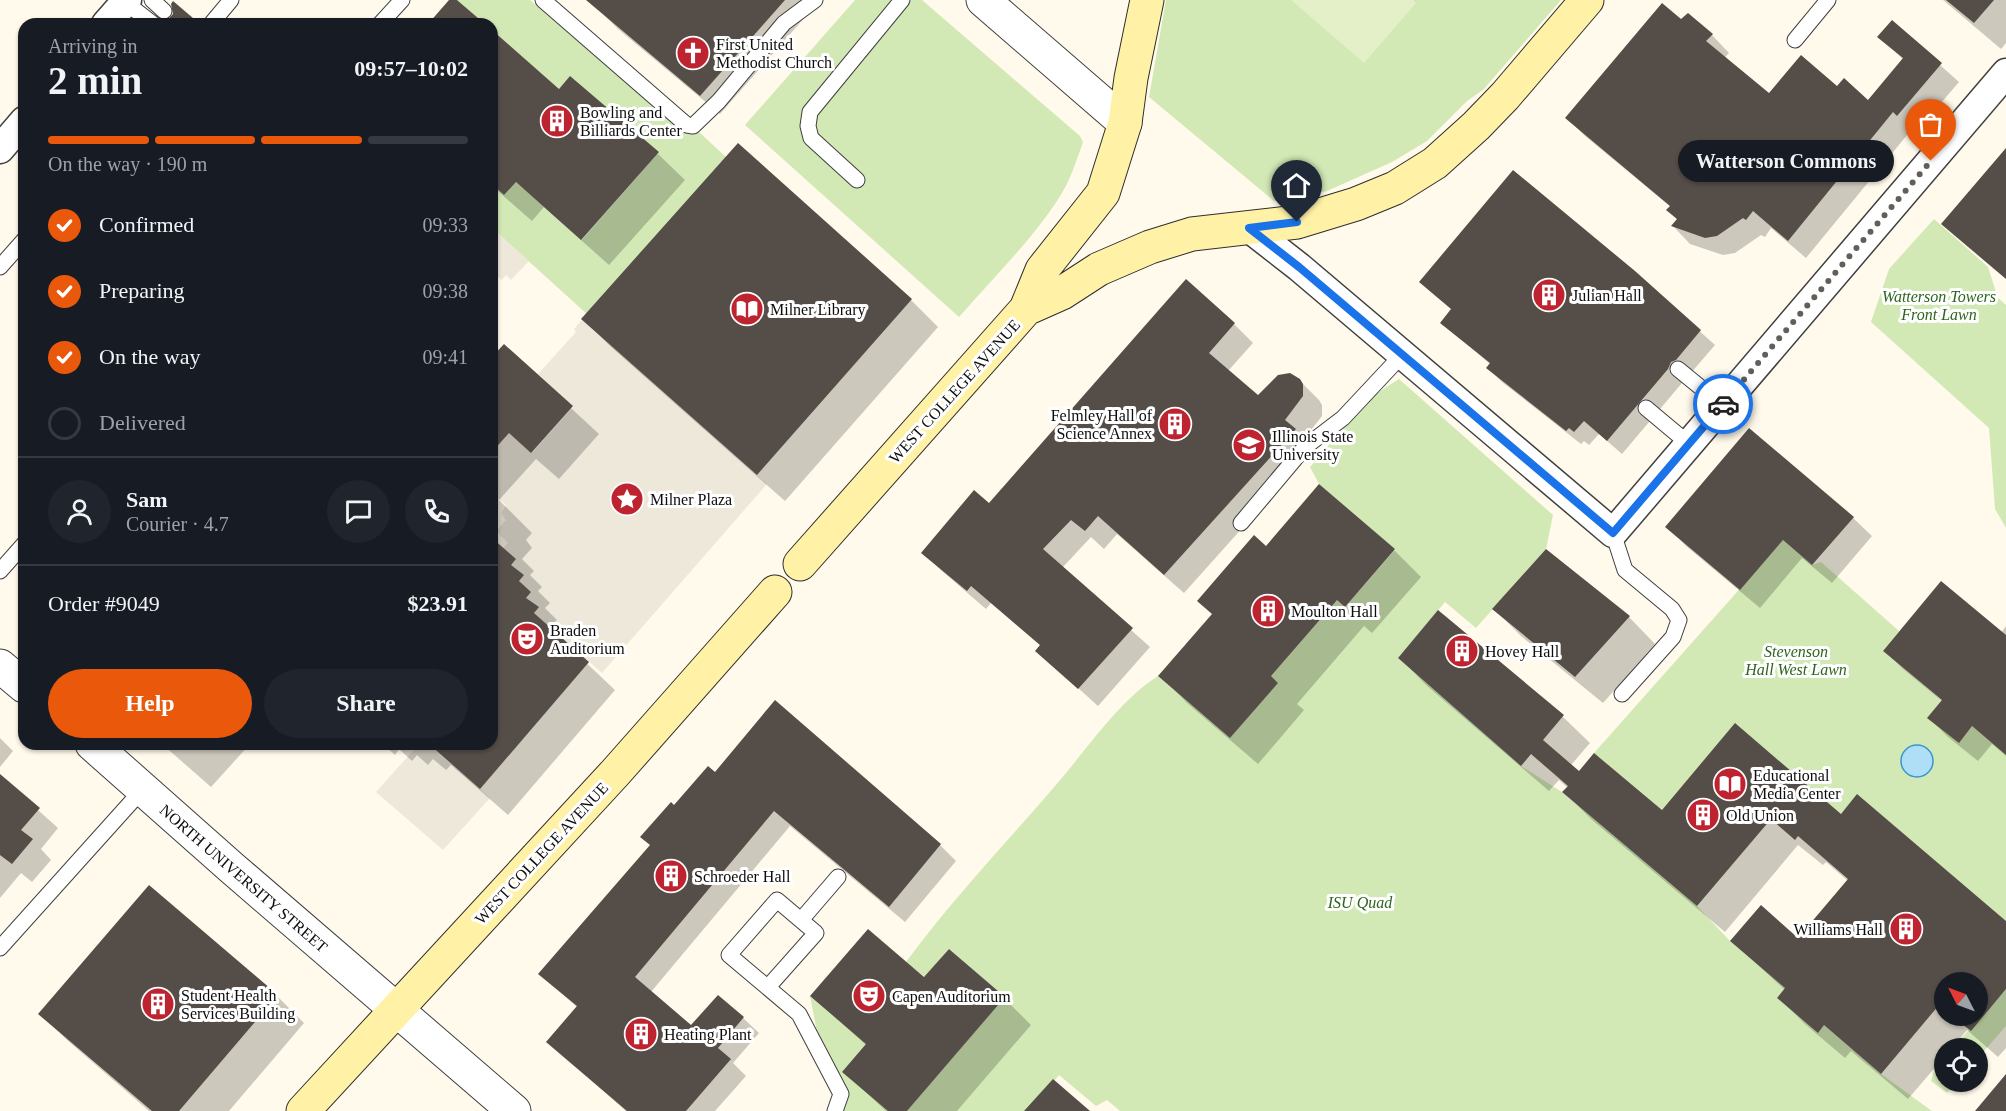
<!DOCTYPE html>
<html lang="en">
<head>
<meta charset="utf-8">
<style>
	:root { --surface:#171b24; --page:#20242c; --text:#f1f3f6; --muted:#9ea1a6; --line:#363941; --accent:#ea580c }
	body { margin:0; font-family:Georgia,serif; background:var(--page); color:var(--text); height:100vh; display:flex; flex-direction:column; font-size:22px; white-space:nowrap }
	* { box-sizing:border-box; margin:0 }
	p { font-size:20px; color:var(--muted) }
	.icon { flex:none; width:33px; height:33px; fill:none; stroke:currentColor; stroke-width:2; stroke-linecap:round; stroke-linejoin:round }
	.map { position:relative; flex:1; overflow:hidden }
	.drawer { position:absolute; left:18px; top:18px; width:480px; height:732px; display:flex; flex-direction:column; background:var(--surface); border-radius:18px; box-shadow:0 2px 4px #0004 }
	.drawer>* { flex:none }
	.needle { width:39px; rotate:312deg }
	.tools { position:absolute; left:1934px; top:972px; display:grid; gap:12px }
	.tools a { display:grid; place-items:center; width:54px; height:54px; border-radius:50%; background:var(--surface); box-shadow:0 2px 4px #0004; font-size:30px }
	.pin { position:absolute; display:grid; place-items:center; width:51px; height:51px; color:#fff; margin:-62px -26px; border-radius:50% 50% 50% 0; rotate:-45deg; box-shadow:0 0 6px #0007 }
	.pin .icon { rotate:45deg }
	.courier { position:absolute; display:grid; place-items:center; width:60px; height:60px; margin:-30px; border:4px solid #1a73e8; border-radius:50%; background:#fff; color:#222; box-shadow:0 2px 8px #0007 }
	.bubble { position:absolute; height:42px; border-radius:21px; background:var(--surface); box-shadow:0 2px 4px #0004; font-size:20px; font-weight:600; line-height:42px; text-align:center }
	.overview em { font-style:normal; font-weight:600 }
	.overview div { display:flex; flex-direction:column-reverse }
	.overview { display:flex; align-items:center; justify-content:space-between; height:102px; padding:0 30px }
	h1 { font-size:39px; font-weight:600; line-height:45px }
	.bar { display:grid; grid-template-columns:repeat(4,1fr); gap:9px 6px; align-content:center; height:72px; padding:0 30px }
	.bar i { height:8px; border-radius:4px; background:var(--line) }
	.bar .on { background:var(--accent) }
	.bar p { grid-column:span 4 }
	.line { display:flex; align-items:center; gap:15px; padding:0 30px; border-top:2px solid var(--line) }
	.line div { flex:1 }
	.round { display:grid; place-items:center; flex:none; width:63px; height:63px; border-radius:32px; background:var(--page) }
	ol { padding:0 30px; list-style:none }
	li { display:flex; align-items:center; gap:18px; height:66px }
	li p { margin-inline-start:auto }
	li .icon { padding:6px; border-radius:50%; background:var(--accent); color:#fff; stroke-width:4 }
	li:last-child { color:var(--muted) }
	li i { width:33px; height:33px; border:3px solid var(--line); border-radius:50% }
	.cta { display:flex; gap:12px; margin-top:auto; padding:12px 30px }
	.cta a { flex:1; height:69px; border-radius:36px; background:var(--accent); color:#fff; font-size:24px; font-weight:600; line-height:69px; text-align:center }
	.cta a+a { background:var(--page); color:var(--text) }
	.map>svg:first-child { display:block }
	.green { fill:#d2e9b5 }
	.pitch { fill:#e4f0c7 }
	.plaza { fill:#eee8db }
	.water { fill:#afdff7; stroke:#3697cf; stroke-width:1.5 }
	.shadow { fill:#0003; fill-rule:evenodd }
	.building { fill:#554d48 }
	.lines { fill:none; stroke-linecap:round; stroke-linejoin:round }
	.service-casing { stroke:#3f3f3f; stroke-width:17 }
	.minor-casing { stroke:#3f3f3f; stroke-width:31 }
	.tertiary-casing { stroke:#3f3f3f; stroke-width:35 }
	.secondary-casing { stroke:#2e2e2e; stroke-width:35 }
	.service { stroke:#fff; stroke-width:15 }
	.minor { stroke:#fff; stroke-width:28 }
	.tertiary { stroke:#fff; stroke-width:33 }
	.secondary { stroke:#fff2a6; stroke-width:33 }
	.done { stroke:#615f5a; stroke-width:6; stroke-dasharray:0 10.8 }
	.route { stroke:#1a73e8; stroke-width:8 }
	.labels { text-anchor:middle; stroke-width:6; stroke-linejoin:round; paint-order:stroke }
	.poi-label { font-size:16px; fill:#0c0c0c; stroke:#fff; text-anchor:start }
	.park-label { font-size:16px; font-style:italic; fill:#2e641c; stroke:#fff }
	.street-label { font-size:16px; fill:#0c0c0c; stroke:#fff }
</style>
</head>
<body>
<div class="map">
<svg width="2006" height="1111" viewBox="0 0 2006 1111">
	<rect width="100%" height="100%" fill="#fffaeb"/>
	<!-- green -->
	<path class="green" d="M457,0H530L681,130L698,131L728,159L588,315L492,228V184L504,195L516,182L582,240L659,152L570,77L559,89L492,30V24H485Z
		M855,0H922L1080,136L1083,142C1076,162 1070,181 1059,198C1031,241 993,278 959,317L745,125Z
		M1166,0H1561L1483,90L1467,101L1427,141L1392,162L1327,191L1274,201L1149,97Z
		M1934,219L1988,267L1998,298L2006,305V528L1995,509L1989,428L1871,322L1889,269Z
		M1399,379L1553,515L1546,549L1476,628L1445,602L1398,658L1521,766L1562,792L1697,906L1730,941L1785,988L1777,998L1817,1032L1824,1025L1881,1074L1932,1111H1120L1107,1100L1096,1106L1059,1075L1030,1111H907L1005,997L949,949L925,977L906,962C954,897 1009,840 1061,779C1089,746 1121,699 1158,676L1230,738L1278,683L1271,676L1337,600L1345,607L1395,550L1319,484L1310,467L1368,399Z
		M1783,540L1812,565L1821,562L1899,631L1883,651L2006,755V921L1858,795L1841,814L1735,724L1662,810L1594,753Z
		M2006,990V1026L1977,1059V1048H1952Z
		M810,996L866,1044L888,1111H841L844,1099L817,1032Z
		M1944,1057V1082H1957L1947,1093L1931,1081L1935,1067Z"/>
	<!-- pitch -->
	<path class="pitch" d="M1291,0H1413L1416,3L1364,63Z"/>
	<!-- plaza -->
	<path class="plaza" d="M492,228L529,261L511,280L506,275L502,280L494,274L492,276Z
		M582,320L767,484L602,673L534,613L538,607L526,598L531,592L519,581L524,575L511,565L503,548L508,543L496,531L506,520L501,513L506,505L492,493V452L509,433L532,453L573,407L538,374L576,332L574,329Z
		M419,744H429L490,798L443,850L376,792Z"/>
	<!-- water -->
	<path class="water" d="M1901 761a16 16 0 1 1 32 0a16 16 0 1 1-32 0Z"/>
	<!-- shadow -->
	<path class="shadow" d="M608,0H820L720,114L618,29L599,10Z
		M1943,0H2006V43L2001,49Z
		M1681,21L1712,35L1729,53L1724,58L1769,95L1837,88L1868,102L1904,60L1879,37L1892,22L1959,82L1916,132L1912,129L1806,258L1771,228L1765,237L1761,235L1735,253L1723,255L1690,244L1673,226L1678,220L1668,210L1671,207L1585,136L1567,118Z
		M492,32L559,91L570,78L658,154L685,180L609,265L544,207L532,221L492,186Z
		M1634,272L1715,345L1690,374L1685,376L1682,383L1622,454L1599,434L1589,445L1584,441L1581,444L1502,382L1488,368L1491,365L1442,322Z
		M911,300L938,327L785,501L610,346L583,319Z
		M1234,324L1253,343L1228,371L1258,397L1299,380L1319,400L1322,405V416L1304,439L1313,449L1184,593L1117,534L1104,549L1091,537L1062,568L1150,647L1098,706L1037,651L1041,646L991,603L986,609L942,571L923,552Z
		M504,346L599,434L559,479L536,459L499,500L532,533L526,540L532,548L522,559L534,571L530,575L542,587L538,591L550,603L545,608L557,620L553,624L564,635L561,639L615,690L508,815L451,765L446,770L433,759L428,765L417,755L412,761L399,749L395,755L383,744H492V360Z
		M1320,486L1394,550L1421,577L1372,633L1364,626L1297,704L1304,710L1258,764L1187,703L1161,676Z
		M1853,518L1872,536L1832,583L1802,558L1760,608L1686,546L1668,527Z
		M1494,609L1629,617L1655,644L1603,703L1521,636Z
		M1438,612L1563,717L1590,743L1571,765L1580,773L1662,812L1841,816L2006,923V1048L1998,1057L1967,1030L1952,1048H1944V1057L1908,1099L1851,1051L1845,1058L1806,1025L1779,998L1785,990L1732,941L1799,940L1848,881L1826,862L1823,865L1798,845L1725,932L1591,819L1564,792L1568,788L1559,780L1549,791L1426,685L1400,658ZM1944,982H1977V1016H1944Z
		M2006,626V756L1992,744L1978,761L1948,737L1929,718L1943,702L1903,669L1885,651L2001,633Z
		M0,738L13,751L0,767Z
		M162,744H250L211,787Z
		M370,744H381L376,750Z
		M715,774L940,845L956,861L905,922L790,826L651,992L692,1027L743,1018L759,1033L733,1063L746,1076L715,1111H626L548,1042L578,1008L540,974L651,846L674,807Z
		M0,776L58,828L41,849L51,860L32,882L21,873L0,898Z
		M149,887L277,996L304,1023L229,1111H149L67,1040L41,1014Z
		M924,979L1004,998L1031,1025L957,1111H886L844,1072L867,1046L812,996Z"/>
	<!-- building -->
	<path class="building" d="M449,0H457L485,24H428Z
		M586,0H785L700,96Z
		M1946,0H1994L1974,23Z
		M173,1L200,24H163L162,20H167L173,14L171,4Z
		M1662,3L1681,19L1688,13L1713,34L1706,41L1769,93L1801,55L1837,86L1844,78L1868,100L1903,58L1877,37L1892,20L1942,63L1897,116L1893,112L1788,241L1753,211L1746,220L1743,218L1717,236L1705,238L1671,226L1677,219L1666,210L1670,206L1565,118Z
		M492,30L559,89L570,76L659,152L581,240L516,182L504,195L492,184Z
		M738,143L912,299L757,475L581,319Z
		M2006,148V279L1941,224Z
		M1513,170L1635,271L1701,330L1676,360L1671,362L1668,369L1607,441L1584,421L1574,432L1569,428L1566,431L1486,368L1490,363L1440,323L1451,309L1419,282Z
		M1186,279L1235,323L1209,353L1258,395L1278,375L1290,373L1300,379L1303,384V396L1285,420L1296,429L1164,575L1098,516L1085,531L1071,520L1043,549L1133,628L1078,689L1035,651L1040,645L971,586L967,591L921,553L974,490L989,503Z
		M504,344L573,406L531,453L509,433L492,452V357Z
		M1749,428L1854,517L1812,565L1783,540L1740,590L1665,527Z
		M1319,484L1395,549L1345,607L1337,600L1271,676L1278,683L1230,738L1158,676L1212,614L1197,601L1254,535L1266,546Z
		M492,538L516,559L511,565L524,575L519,581L531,592L526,598L539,607L534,613L589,662L480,789L429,744H492Z
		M1546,549L1630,616L1575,677L1492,609Z
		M1941,581L2006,635V755L1972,726L1959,743L1927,718L1942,700L1883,651Z
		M1438,610L1564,715L1543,740L1579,771L1594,753L1662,810L1735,723L1841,814L1857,794L2006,921V989L1971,1031L1952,1016H1977V982H1944V1009L1939,1005L1881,1074L1824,1025L1818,1033L1777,998L1785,988L1730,941L1761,905L1798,938L1848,879L1798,836L1795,840L1771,819L1697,906L1562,792L1568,786L1531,754L1521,766L1398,658Z
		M775,700L941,844L889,907L774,811L635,977L691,1025L718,995L744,1017L718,1048L731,1059L686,1111H627L546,1042L577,1006L538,974L650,845L640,837L671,802L674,805L708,766L715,772Z
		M0,774L40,808L21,830L33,839L12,864L0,855Z
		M149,885L278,995L179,1111H152L38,1014Z
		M868,929L924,977L949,949L1005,997L907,1111H888L842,1072L866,1044L810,996Z
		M2006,1074V1111H1975Z
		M1053,1079L1090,1111H1024Z"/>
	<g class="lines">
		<!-- service casing -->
		<g class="service-casing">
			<path id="service" d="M152,0L164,11
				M543,0L681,120L687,125L693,126L719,101L784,23L815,0
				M125,2L153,24
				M211,24L231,0
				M380,24L402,0
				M1795,40L1828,0
				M857,180L811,138L808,126L810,112L902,0
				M0,267L24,240
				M1678,369L1722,405
				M1646,408L1689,444
				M1241,523L1305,447L1343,418L1402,355
				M1613,533L1625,570L1672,609L1679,620L1673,637L1622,694
				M0,571L24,544
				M801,920L838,877
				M0,948L143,789
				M768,987L816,933L777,900L729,955L799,1014L841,1094L835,1111"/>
		</g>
		<!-- minor casing -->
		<g class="minor-casing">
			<path id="minor" d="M106,24L127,0
				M0,149L24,121
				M1249,228L1299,267L1613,533L2006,73"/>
		</g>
		<!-- tertiary casing -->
		<g class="tertiary-casing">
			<path id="tertiary" d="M983,0L1125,123
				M0,666L24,686
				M92,744L232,868L514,1111"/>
		</g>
		<!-- secondary casing -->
		<g class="secondary-casing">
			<path id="secondary" d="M1026,309L1042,270L1103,193L1125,123L1131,78L1147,0
				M800,564L1026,309L1062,293L1099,269L1150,247L1192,234L1297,222L1356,204L1395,188L1435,163L1476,126L1505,96L1587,0
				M303,1111L615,773L775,592"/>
		</g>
		<!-- service -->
		<use href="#service" class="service"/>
		<!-- minor -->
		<use href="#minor" class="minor"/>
		<!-- tertiary -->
		<use href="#tertiary" class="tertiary"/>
		<!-- secondary -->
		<use href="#secondary" class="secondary"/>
	</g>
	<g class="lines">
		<!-- done -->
		<path class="done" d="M1723,404L1931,161"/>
		<!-- route -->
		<path class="route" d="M1297,222L1249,228L1299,267L1613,533L1723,404"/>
	</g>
	<!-- icons -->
	<defs>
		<g id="church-disc" transform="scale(1.725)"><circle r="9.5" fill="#be2330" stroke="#fff"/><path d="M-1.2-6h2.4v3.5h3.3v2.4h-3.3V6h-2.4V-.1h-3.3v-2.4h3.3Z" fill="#fff"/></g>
		<g id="building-disc" transform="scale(1.725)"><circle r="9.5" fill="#be2330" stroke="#fff"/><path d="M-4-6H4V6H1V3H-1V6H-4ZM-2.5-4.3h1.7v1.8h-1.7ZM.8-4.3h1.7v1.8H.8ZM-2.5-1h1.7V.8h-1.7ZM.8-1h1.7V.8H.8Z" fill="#fff"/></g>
		<g id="library-disc" transform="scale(1.725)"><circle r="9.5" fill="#be2330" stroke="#fff"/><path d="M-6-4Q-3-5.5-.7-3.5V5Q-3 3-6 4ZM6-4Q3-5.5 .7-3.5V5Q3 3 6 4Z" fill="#fff"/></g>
		<g id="university-disc" transform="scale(1.725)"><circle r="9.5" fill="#be2330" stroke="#fff"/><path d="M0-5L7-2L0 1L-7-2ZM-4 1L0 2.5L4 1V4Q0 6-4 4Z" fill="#fff"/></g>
		<g id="sight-disc" transform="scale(1.725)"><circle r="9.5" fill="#be2330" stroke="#fff"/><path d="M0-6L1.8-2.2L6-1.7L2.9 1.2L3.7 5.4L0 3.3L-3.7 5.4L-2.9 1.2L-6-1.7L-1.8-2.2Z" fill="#fff"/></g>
		<g id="theatre-disc" transform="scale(1.725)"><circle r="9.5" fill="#be2330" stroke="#fff"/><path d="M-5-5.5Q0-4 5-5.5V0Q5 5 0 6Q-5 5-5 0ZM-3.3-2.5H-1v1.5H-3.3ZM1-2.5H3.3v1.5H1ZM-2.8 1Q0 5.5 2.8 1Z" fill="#fff"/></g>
	</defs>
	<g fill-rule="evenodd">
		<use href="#church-disc" x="693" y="53"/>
		<use href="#building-disc" x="557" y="121"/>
		<use href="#building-disc" x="1549" y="295"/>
		<use href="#library-disc" x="747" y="309"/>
		<use href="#building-disc" x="1175" y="424"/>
		<use href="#university-disc" x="1249" y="445"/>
		<use href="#sight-disc" x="627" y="499"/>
		<use href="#building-disc" x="1268" y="611"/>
		<use href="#theatre-disc" x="527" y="639"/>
		<use href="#building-disc" x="1462" y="651"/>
		<use href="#library-disc" x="1730" y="784"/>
		<use href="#building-disc" x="1703" y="815"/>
		<use href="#building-disc" x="671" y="876"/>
		<use href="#building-disc" x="1906" y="929"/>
		<use href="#theatre-disc" x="869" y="996"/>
		<use href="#building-disc" x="158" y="1004"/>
		<use href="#building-disc" x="641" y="1034"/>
	</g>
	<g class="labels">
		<!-- poi labels -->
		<g class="poi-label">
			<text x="716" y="50">First United<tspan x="716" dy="18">Methodist Church</tspan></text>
			<text x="580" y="118">Bowling and<tspan x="580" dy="18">Billiards Center</tspan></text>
			<text x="1572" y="301">Julian Hall</text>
			<text x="770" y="315">Milner Library</text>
			<text x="1152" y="421" text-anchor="end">Felmley Hall of<tspan x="1152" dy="18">Science Annex</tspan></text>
			<text x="1272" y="442">Illinois State<tspan x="1272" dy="18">University</tspan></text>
			<text x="650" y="505">Milner Plaza</text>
			<text x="1291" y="617">Moulton Hall</text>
			<text x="550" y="636">Braden<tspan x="550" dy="18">Auditorium</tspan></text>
			<text x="1485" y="657">Hovey Hall</text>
			<text x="1753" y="781">Educational<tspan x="1753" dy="18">Media Center</tspan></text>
			<text x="1726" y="821">Old Union</text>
			<text x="694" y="882">Schroeder Hall</text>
			<text x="1883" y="935" text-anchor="end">Williams Hall</text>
			<text x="181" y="1001">Student Health<tspan x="181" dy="18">Services Building</tspan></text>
			<text x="892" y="1002">Capen Auditorium</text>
			<text x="664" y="1040">Heating Plant</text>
		</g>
		<!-- park labels -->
		<g class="park-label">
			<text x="1939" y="302">Watterson Towers<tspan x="1939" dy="18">Front Lawn</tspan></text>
			<text x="1796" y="657">Stevenson<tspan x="1796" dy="18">Hall West Lawn</tspan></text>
			<text x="1360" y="908">ISU Quad</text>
		</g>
		<!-- street labels -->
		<g class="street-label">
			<text transform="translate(954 391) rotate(-48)" y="6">WEST COLLEGE AVENUE</text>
			<text transform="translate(541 853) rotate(-47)" y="6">WEST COLLEGE AVENUE</text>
			<text transform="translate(244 878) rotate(41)" y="6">NORTH UNIVERSITY STREET</text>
		</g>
	</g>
</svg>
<div class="tools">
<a><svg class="needle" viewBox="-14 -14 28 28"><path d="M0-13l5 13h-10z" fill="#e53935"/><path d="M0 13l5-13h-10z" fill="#9ea1a6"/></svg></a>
<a><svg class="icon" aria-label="locate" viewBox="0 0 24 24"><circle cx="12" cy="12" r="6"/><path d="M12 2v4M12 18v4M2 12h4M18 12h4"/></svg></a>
</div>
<div class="pin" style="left:1931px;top:161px;background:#ea580c"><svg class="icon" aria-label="bag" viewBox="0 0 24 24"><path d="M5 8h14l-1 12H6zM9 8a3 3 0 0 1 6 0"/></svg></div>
<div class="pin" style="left:1297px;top:222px;background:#1f2937"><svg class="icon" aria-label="home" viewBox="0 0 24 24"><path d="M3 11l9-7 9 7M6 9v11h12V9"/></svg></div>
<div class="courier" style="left:1723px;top:404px"><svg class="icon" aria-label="car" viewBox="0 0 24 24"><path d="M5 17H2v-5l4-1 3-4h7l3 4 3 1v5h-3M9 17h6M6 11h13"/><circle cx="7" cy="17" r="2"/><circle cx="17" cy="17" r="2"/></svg></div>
<div class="bubble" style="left:1678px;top:140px;width:216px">Watterson Commons</div>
<section class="drawer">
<div class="overview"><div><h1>2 min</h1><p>Arriving in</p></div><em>09:57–10:02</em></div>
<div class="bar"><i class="on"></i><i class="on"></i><i class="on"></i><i></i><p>On the way · 190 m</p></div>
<ol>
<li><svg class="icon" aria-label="check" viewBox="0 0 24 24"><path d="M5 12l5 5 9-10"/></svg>Confirmed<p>09:33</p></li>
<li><svg class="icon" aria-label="check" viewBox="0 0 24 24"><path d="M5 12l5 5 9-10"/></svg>Preparing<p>09:38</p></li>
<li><svg class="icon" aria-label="check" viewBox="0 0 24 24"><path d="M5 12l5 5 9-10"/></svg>On the way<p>09:41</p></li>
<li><i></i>Delivered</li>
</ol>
<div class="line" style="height:108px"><a class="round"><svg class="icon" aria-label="person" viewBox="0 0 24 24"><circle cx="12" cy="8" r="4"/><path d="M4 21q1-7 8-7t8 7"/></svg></a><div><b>Sam</b><p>Courier · 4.7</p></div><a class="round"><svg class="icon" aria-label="chat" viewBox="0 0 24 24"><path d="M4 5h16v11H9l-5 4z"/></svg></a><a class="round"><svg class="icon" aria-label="phone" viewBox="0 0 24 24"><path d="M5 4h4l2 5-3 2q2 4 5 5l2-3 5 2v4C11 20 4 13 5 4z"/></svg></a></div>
<div class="line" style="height:78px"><div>Order #9049</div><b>$23.91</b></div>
<div class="cta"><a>Help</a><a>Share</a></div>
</section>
</div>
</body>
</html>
